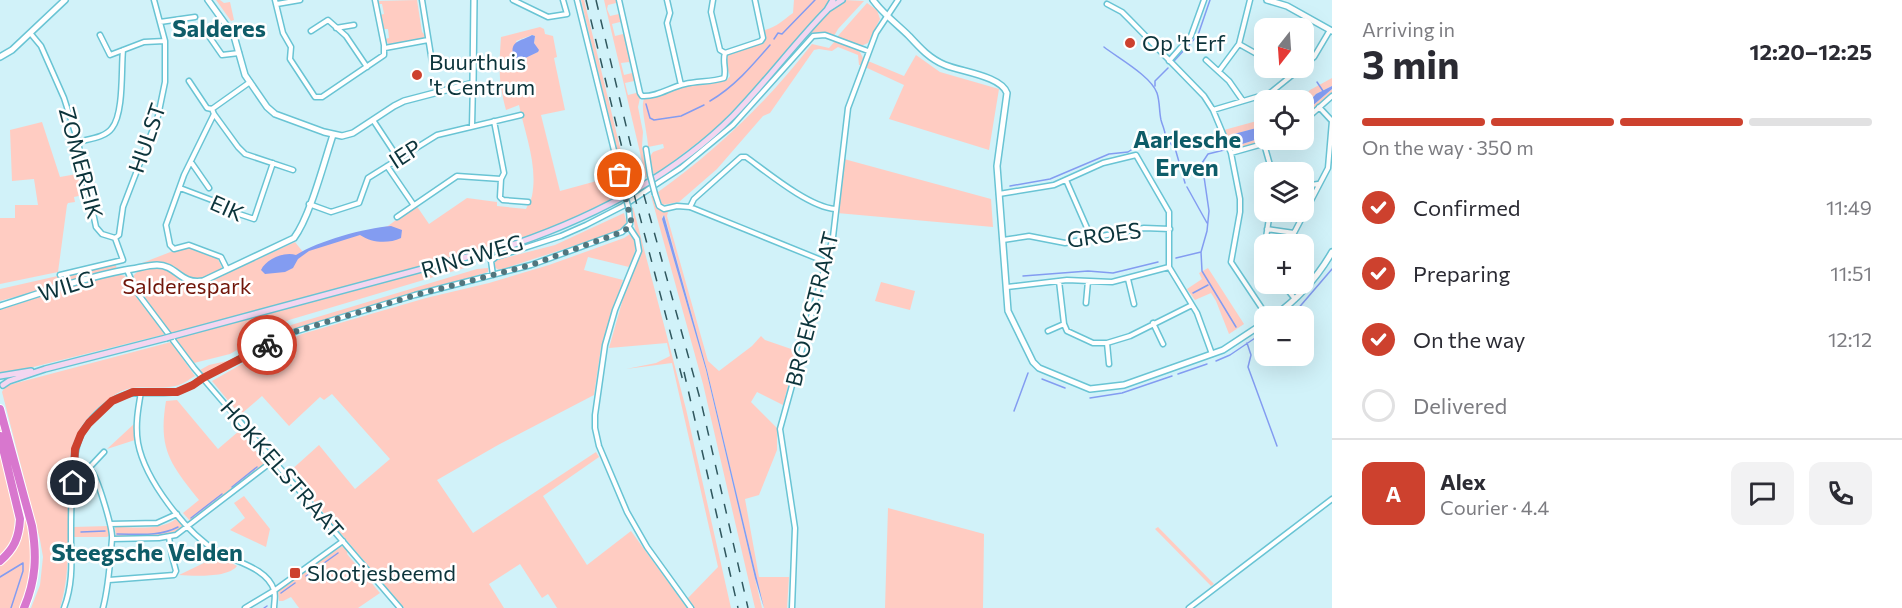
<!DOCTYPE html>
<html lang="en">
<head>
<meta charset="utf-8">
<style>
	:root { --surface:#fff; --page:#f2f2f3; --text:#2b2b33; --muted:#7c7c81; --line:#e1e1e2; --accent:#cd412e }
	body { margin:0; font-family:Commissioner,sans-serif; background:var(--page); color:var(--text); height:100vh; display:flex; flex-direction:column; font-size:22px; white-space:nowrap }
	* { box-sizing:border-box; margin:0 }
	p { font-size:20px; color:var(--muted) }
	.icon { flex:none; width:33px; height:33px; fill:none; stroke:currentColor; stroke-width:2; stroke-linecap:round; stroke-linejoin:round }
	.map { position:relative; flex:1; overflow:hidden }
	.panel { display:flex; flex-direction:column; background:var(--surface); width:570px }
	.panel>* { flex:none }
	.needle { width:39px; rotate:197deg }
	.fabs { position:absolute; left:1254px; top:18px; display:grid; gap:12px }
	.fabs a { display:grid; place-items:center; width:60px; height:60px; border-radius:12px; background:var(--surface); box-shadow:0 6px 24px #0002; font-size:30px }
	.pin { position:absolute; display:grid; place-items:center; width:51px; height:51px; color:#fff; margin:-26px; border:3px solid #fff; border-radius:50%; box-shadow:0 2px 6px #0007 }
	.courier { position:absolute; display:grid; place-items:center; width:60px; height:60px; margin:-30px; border:4px solid #cd412e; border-radius:50%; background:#fff; color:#222; box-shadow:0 2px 8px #0007 }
	.headline em { font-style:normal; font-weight:700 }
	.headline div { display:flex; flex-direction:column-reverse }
	.headline { display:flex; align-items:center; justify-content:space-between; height:102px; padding:0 30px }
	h1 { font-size:39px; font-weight:700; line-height:45px }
	.bar { display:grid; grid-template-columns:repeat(4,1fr); gap:9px 6px; align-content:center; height:72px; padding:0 30px }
	.bar i { height:8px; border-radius:4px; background:var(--line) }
	.bar .selected { background:var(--accent) }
	.bar p { grid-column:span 4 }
	.line { display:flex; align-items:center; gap:15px; padding:0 30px; border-top:2px solid var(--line) }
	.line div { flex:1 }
	.round { display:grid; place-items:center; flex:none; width:63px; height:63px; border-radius:12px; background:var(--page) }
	ol { padding:0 30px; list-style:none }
	li { display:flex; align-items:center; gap:18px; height:66px }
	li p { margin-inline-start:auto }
	li .icon { padding:6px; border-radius:50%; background:var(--accent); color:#fff; stroke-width:4 }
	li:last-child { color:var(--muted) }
	li i { width:33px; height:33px; border:3px solid var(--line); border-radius:50% }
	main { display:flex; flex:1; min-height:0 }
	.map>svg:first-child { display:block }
	.green { fill:#ffccc2; fill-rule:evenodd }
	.water { fill:#839cf1 }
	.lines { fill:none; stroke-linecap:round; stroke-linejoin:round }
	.stream { stroke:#839cf1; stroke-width:1.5 }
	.minor-casing { stroke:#69c4d4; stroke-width:7 }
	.tertiary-casing { stroke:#69c4d4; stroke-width:8 }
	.secondary-casing { stroke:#69c4d4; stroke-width:8 }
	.motorway-casing { stroke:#fff; stroke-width:10 }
	.minor { stroke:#fff; stroke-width:4 }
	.tertiary { stroke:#fff; stroke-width:5 }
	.secondary { stroke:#f3d6f0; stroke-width:5 }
	.motorway { stroke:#d877ce; stroke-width:8 }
	.rail { stroke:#30575e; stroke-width:1.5; stroke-dasharray:10 10; stroke-linecap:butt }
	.minor-bridge-casing { stroke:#69c4d4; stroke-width:7; stroke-linecap:butt }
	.secondary-bridge-casing { stroke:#69c4d4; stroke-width:8; stroke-linecap:butt }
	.minor-bridge { stroke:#fff; stroke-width:4 }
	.secondary-bridge { stroke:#f3d6f0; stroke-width:5 }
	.done { stroke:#51767e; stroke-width:6; stroke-dasharray:0 10.8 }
	.route { stroke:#cd412e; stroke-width:8 }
	.poi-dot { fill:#cd412e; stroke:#fff; stroke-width:2 }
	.labels { text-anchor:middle; stroke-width:5; stroke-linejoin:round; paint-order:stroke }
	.poi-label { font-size:22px; fill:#0c343b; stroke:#fff; text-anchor:start }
	.street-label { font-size:22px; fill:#0c343b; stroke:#fff }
	.park-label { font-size:22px; fill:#71160a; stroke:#fff }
	.neighbourhood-label { font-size:24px; font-weight:bold; fill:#0e5c68; stroke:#fff }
</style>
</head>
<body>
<main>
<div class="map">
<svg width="1332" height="608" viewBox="0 0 1332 608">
	<rect width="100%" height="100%" fill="#d1f2f9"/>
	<!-- green -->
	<path class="green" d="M216,0H220L224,3L230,2L234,20L231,21Z
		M417,0L422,32L425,35L424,39L390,46L385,39L389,38L388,29H383L380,15L384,14L382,4H378L377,1Z
		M581,0H584L629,184H625Z
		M604,0H617L619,6L616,3L608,5L607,9L610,16L619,14L620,10L623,25L620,22L612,24L615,36L623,34L624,30L632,65L629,62L621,63L624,75L632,73L633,69L636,84L634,81L625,83L628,95L636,93L637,89L640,98L638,107L643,132L642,146L648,176L646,178Z
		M794,0H832L751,92L714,130L654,176L649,158L653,152L664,148L663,144L648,147C648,135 640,107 644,99L666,94L684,86L727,80L730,76L725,61L727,55L765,41V30C778,26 782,21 793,13Z
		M844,0L864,1L838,29L834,36L820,32L805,38L825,16Z
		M867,3L877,10L880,19L868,43L861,46L837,37Z
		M540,27L544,29L545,34L553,36L557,57L554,58L565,110L541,115L560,191L615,176L606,180L616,178L620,195L569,220L537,233L462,255L464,268L289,320L230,354L194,363L141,293L133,276L138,271L137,265L173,251L189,247L217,257L225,274L295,242L303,252L388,226L416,205L429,224L467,198L497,202V206L526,209C528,204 531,201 532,196C538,165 525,134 519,105L506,110C498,80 499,67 501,37ZM532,35L535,36L534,43L538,52L527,56L523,60L516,41Z
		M835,41L860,52L863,58L861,65H859L858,55L838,47L832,51L819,49L814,50L770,113L763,116L717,169L679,202L662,205L658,192C717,150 768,101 812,44L829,48Z
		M916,55L940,72L999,89L989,150L889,119L904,85L865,67L868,61L904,76Z
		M1332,78V86L1316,94L1304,107V100H1301L1310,90Z
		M1332,89V94L1304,119V113Z
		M1264,119V126L1231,135L1236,146L1264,137V140H1270L1236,150L1233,149L1224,130Z
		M42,122L60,177L82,173L87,194L74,197L75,202L68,203L67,205L58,272L0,284V218H15V205H38L34,179L12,181L10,130Z
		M844,159L991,199L993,227L837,213Z
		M653,195L659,210L668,212L667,216L708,361L719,371L752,346L761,336L765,340L797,351L783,405L757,392L751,402L777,428V450L759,495L745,499L759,577H789L787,608H764L707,370L665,217L663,215L662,219L706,370L762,608H755L703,384L651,196Z
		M633,207L686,409L731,608H694L687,599L718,567L672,363L626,369L656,363L670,356L667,343L609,348L626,288L642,250L635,229L632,208Z
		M624,213L627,224L619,231L503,269L499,270L494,267V263L497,260L555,245Z
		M630,234C640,245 634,255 629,267L588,257L584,270L623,280L601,348L594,395L498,445L437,480L473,533L596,452L599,457L543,496L587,565L631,531L687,608H557L548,594L542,598L520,564L489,584L504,608H404L289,472L319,445L355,489L390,459L332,394L324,400L320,397L289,426L262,396L240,415L212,381L272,347L302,334L426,298L489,283L549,265L624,238Z
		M115,263L117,269L0,301V289Z
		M488,268V272L297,330L204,376L200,370L209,365L231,360L291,325L477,269Z
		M1208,268L1244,324L1229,334L1216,301L1211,293L1195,300L1187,289L1202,279L1199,273Z
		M117,274L125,276L128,280L140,302L166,334L5,374L0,372V310L100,277Z
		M881,282L915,291L910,310L875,301Z
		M171,342L195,376C188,380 182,385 175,386C152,391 134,381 113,396C99,406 83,420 76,436C68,451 69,468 68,485C67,525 72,569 60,608H31L40,585L43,557L40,540L2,392L5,386Z
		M177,400L218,449L239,431L258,454L262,451L269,460L267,464L191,522L183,513L199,500C170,464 158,449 166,401Z
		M0,416L31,526L33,569L21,608H0V563L13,552L20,507L0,429Z
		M134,424L135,440L107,449Z
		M0,454C8,485 29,531 0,556Z
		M244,496L270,529L266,547L230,530L245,518L234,503Z
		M888,508L984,534L983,608H885Z
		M177,518L184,527C169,542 136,537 116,537L115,527C135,527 162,531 177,518Z
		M109,526L110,535L107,537H73V527Z
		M1158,527L1214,584L1211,586L1155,529Z
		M342,546L348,551L347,554L380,593L358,608H299L291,597L283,601H279L278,590Z
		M215,554L237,566C228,578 194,576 179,575L208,561Z"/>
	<!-- water -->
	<path class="water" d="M532,35L535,36L534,43L539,50L538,52L519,61L513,55C510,40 522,41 532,35Z
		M1332,86V89L1304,113V107L1316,94Z
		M1264,126V137L1236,146L1230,135Z
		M664,215L707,370L764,608L755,578L706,370L662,219Z
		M391,226L402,230L401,238C388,244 372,243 360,235L309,251L298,259L293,268L285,272L265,274L261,270C266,259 285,251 296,255C318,241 365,228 391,226Z"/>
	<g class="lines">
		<!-- stream -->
		<path class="stream" d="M774,39L778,33L782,34L815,0
			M1104,47C1118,58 1151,76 1157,93C1160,102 1159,111 1161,120C1163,128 1166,131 1165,138L1175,148L1185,183
			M1174,61L1198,35L1210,0
			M1317,82L1323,91
			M1155,86V81L1168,68
			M710,101C734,87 752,66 770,45
			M646,104L650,118L654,120L681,116L704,105
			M1224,150L1208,154L1202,163L1209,211L1207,231L1201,252L1202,271L1236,327
			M1010,186L1050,179L1109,154L1128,152L1137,146L1138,141L1149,137L1165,138
			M1187,187L1207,223
			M1176,258L1201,252
			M1023,276L1088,271L1113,273L1158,262
			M1193,293L1208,285
			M1289,316L1296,311L1332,269
			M1247,343L1251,355L1248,367L1277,446
			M1216,361L1230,355L1264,332
			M1178,374L1207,364
			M1042,379L1065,388
			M1090,398L1122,393L1172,376
			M1014,411L1028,373
			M232,487L257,467
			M191,518L222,494
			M81,532L105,531
			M117,534C138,534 159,537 178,527
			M306,576L338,553
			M0,577L23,563V571L11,608
			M281,593L295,583
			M264,608L267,606"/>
		<!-- minor casing -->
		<g class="minor-casing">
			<path id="minor" d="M275,0L283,33L291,47L290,59L315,97H322L384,55V45L375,0
				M422,0L433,68
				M513,0L548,17L567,14L563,0
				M577,0L624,191
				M619,0L640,93L642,96C658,97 670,87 685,84C698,81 712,82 724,78C727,70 722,62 725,53L720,50L711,12L713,0
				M667,0L670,13L667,23L681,85
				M277,4L300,0
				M1107,4L1122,12L1130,20L1204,96L1213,110L1231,153L1240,199V212L1231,262L1267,316
				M160,22L195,17
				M336,28L354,25
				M311,31L328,20L346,36L367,67
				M206,32L222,55L239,53
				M31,34L41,46L64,98L78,142L96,227L102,234L115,238
				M100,35L110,55L144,42L165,41
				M1239,44L1264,58
				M385,48L428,40
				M725,53L761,41L763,38L755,0
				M1206,60L1229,81L1243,101
				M1169,61L1191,36L1204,0
				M1304,65L1314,57L1330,30
				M1283,68L1294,73
				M1219,71L1239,44L1250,0
				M189,81L207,108L212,109
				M1213,110L1270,93L1301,68
				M214,114L238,147L245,154L293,170
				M373,120L398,158
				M1304,121L1332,96
				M472,126L473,83
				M78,142C88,139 105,138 112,128C124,113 121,69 123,50
				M1264,144L1272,172
				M646,149L650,175
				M1231,153L1277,140
				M191,162L209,188
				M387,166L413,204
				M501,179L500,197L503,200L528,202
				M1066,180L1091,237
				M1304,186L1318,184
				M180,188L217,202L224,209L254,219L273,163
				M655,194L659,206L664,209L677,206L690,207L826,262
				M999,194L1054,185L1103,163L1136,155L1169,212V267L1197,313L1212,354
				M309,204L331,212L359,203L368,178L437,135L521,115
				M690,207L694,199L741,157H746C768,173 809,207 835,209
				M397,217L457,176L501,179L504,173L494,121
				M629,227L637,239L639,251L615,310L605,345L595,415V428L599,446L627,512L647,547L691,608
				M1267,229L1294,233L1328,168L1332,121L1319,107
				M115,238L119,235L123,207L158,116L165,82V41L154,0
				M1003,240L1029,236L1065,243L1144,228L1170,229
				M1265,244L1270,212
				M1264,246V257
				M227,269L221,257L189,245L174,249L170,245L166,225L184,175L214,114L212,109L250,82
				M127,270L136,291L194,368L400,608
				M60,275L123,260L115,238
				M493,275L491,261L496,257L561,236L586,225L623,206L681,168L733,125L813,36L825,35L868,51
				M1128,279L1134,304
				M1059,281L1064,324L1067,331L1093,343H1107L1130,336L1192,305
				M1283,284L1295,299
				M1007,287L1067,280L1112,282L1169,267
				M1086,303L1088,281
				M1153,323L1163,344
				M1048,331L1064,324
				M1107,343L1109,364
				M141,392C138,409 135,426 138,443C145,480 186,533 218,552C236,562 267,568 274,590C276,595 274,603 274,608
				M74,462L89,468L93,473C99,484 113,528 112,539C110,562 109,585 103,608
				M89,468L104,452
				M110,524L157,523L177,514
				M112,539L159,538L176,535L274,460
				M109,580L174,575L176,571L172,556L169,537
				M64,608C72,587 72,566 71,544C71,520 70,455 81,435C87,422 101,409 112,401C132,387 153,396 175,392C185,390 195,384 203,378L279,338L297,331L415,295L531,265L622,232L630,224L629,210
				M245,608L275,590L343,541
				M792,608L795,528L780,429L833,237L848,108L876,33L898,0
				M1189,608L1332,499"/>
		</g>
		<!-- tertiary casing -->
		<g class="tertiary-casing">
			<path id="tertiary" d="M208,0L234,36L245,75L267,107L275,114L324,132L342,136L353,133L394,106L404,101L473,83L474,0
				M873,0C883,14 897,24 909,36C920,48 930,59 945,65C962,72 1001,76 1007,93L997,166L1008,311L1033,362L1039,368L1090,389L1124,385L1223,350L1264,323
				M1267,0L1287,6L1332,31
				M0,57L12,50L65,0
				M0,306C41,293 83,278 125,270C136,269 147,265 157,265C177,265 180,285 203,281L294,238C310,217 324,162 333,135
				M1274,316C1298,299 1317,278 1332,252"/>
		</g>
		<!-- secondary casing -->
		<g class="secondary-casing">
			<path id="secondary" d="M828,9L842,0
				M173,336L515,244C596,216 672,177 733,116C766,82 794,44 827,10L833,0
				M0,376L31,371
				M3,385L9,381L45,369L166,338"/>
		</g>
		<!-- motorway casing -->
		<g class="motorway-casing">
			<path id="motorway" d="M0,409L32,526C37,556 36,580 24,608
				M0,436L20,519C19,538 14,549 0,561"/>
		</g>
		<!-- minor -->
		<use href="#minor" class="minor"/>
		<!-- tertiary -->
		<use href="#tertiary" class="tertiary"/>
		<!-- secondary -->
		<use href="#secondary" class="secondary"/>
		<!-- motorway -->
		<use href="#motorway" class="motorway"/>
		<!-- rail -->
		<path class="rail" d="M586,0L624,156L683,381
			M596,0L634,159L702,406L748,608
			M684,372L738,608"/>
		<!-- minor-bridge casing -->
		<g class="minor-bridge-casing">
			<path id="minor-bridge" d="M650,175L655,194
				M624,191L629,210"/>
		</g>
		<!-- secondary-bridge casing -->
		<g class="secondary-bridge-casing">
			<path id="secondary-bridge" d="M166,338L173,336"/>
		</g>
		<!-- minor-bridge -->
		<use href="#minor-bridge" class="minor-bridge"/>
		<!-- secondary-bridge -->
		<use href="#secondary-bridge" class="secondary-bridge"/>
	</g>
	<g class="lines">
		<!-- done -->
		<path class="done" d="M267,345L297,331L416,295L531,265L622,232L629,227L631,220L620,175"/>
		<!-- route -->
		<path class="route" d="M73,483L75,449L81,434L89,423L112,401L133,392H177L193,385L203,378L267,345"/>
	</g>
	<!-- markers -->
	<g class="poi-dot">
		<circle cx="1130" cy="43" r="6"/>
		<circle cx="417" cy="75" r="6"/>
		<rect x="289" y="567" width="12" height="12" rx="3"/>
	</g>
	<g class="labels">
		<!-- poi labels -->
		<g class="poi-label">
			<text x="1142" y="51">Op 't Erf</text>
			<text x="429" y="70">Buurthuis<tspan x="429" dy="25">'t Centrum</tspan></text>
			<text x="307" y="581">Slootjesbeemd</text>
		</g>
		<!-- street labels -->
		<g class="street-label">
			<text transform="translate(147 138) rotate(-71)" y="8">HULST</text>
			<text transform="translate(405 154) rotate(-33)" y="8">IEP</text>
			<text transform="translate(81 163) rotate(75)" y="8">ZOMEREIK</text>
			<text transform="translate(227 208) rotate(24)" y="8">EIK</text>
			<text transform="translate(1104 235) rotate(-8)" y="8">GROES</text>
			<text transform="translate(472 256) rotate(-16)" y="8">RINGWEG</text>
			<text transform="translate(66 286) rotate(-17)" y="8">WILG</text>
			<text transform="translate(812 309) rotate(-76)" y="8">BROEKSTRAAT</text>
			<text transform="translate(282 469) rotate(49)" y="8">HOKKELSTRAAT</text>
		</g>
		<!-- park labels -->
		<g class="park-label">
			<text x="187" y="294">Salderespark</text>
		</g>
		<!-- neighbourhood labels -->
		<g class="neighbourhood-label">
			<text x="219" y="37">Salderes</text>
			<text x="1187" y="148">Aarlesche<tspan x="1187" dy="28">Erven</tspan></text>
			<text x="147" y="561">Steegsche Velden</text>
		</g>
	</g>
</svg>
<div class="fabs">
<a><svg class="needle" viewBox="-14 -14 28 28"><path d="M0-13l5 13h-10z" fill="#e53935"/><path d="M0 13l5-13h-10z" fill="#7c7c81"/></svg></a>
<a><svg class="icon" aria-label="locate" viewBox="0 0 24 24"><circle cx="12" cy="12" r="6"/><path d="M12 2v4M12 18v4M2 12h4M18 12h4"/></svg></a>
<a><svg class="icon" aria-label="layers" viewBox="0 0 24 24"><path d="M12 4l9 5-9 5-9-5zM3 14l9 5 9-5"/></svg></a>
<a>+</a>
<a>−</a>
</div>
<div class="pin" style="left:620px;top:175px;background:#ea580c"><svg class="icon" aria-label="bag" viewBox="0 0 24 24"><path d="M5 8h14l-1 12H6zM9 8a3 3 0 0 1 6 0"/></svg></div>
<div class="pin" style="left:73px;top:483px;background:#1f2937"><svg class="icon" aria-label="home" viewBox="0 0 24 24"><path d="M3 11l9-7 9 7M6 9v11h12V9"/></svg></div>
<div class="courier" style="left:267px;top:345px"><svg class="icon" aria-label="bike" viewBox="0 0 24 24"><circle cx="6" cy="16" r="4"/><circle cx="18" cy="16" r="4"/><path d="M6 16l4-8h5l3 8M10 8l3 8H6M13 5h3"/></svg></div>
</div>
<section class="panel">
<div class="headline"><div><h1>3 min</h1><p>Arriving in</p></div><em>12:20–12:25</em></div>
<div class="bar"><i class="selected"></i><i class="selected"></i><i class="selected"></i><i></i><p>On the way · 350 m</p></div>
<ol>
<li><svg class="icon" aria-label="check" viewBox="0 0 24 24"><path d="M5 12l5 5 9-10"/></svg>Confirmed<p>11:49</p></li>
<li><svg class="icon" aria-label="check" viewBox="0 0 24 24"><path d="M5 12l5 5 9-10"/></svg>Preparing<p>11:51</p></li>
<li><svg class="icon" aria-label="check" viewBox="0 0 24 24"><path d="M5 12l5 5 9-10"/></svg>On the way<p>12:12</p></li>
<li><i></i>Delivered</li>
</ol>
<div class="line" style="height:108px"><b class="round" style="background:var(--accent);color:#fff">A</b><div><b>Alex</b><p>Courier · 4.4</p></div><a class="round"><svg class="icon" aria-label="chat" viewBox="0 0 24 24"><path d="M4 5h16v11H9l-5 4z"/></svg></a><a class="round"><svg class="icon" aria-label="phone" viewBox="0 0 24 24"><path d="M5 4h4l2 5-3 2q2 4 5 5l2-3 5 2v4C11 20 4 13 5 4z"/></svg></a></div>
</section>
</main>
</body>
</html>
